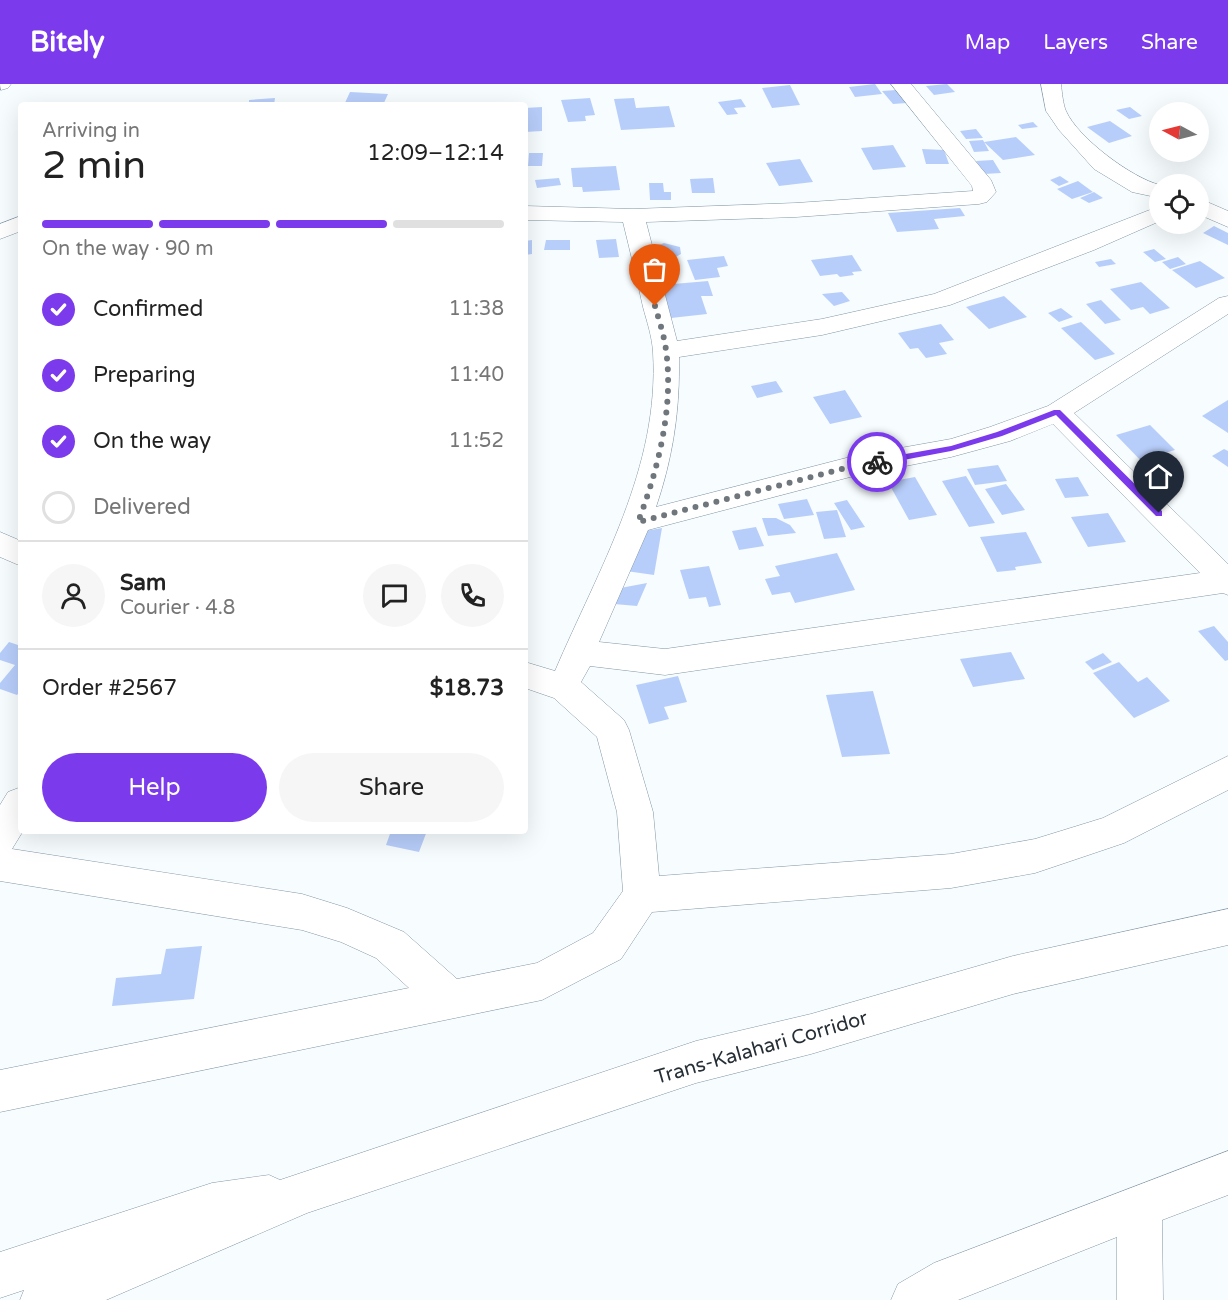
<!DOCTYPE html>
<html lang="en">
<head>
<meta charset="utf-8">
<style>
	:root { --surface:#fff; --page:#f6f6f6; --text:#222; --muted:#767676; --line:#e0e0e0; --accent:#7c3aed }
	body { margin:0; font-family:"Varela Round",sans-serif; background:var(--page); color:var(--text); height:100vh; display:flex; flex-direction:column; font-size:22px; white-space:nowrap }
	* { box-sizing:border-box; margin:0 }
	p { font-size:20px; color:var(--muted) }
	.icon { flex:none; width:33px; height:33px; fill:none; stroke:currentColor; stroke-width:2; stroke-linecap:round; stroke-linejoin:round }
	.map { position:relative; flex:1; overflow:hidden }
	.side { position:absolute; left:18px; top:18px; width:510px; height:732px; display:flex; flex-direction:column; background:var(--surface); border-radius:6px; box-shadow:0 6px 24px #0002 }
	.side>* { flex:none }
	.needle { width:39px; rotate:277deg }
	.tools { position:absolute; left:1149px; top:18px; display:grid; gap:12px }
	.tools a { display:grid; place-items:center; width:60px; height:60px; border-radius:50%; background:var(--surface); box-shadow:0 6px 24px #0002; font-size:30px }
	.pin { position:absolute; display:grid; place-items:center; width:51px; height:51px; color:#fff; margin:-62px -26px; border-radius:50% 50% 50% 0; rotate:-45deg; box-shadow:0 0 6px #0007 }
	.pin .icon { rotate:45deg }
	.courier { position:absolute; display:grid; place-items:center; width:60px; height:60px; margin:-30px; border:4px solid #7c3aed; border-radius:50%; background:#fff; color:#222; box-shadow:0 2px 8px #0007 }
	.summary em { font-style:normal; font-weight:600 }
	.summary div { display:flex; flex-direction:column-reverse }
	.summary { display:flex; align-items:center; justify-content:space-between; height:102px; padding:0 24px }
	h1 { font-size:39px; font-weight:600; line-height:45px }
	.bar { display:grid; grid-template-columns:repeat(4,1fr); gap:9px 6px; align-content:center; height:72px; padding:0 24px }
	.bar i { height:8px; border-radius:4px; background:var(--line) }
	.bar .on { background:var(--accent) }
	.bar p { grid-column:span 4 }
	.line { display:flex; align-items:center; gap:15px; padding:0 24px; border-top:2px solid var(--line) }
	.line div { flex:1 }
	.round { display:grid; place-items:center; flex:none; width:63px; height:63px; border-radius:32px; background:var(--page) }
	ol { padding:0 24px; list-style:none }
	li { display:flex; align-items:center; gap:18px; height:66px }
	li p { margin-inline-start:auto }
	li .icon { padding:6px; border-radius:50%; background:var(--accent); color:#fff; stroke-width:4 }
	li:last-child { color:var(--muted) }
	li i { width:33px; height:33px; border:3px solid var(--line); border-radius:50% }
	.button { display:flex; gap:12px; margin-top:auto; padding:12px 24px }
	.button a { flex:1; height:69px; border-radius:36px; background:var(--accent); color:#fff; font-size:24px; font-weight:600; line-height:69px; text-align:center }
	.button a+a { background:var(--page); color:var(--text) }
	header { display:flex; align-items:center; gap:36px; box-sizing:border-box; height:84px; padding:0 30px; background:var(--accent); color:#fff }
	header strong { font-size:28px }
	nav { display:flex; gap:33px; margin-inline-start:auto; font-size:21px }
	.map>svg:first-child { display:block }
	.building { fill:#b8cefa }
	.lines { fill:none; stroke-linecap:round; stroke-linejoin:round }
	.street-casing { stroke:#8296a5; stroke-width:1 }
	.highway-casing { stroke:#8296a5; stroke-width:1 }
	.street { fill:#fff; fill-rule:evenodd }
	.highway { fill:#fff; fill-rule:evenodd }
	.route { fill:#7c3aed }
	.done { stroke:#70777c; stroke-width:6; stroke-dasharray:0 10.8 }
	.labels { text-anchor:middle; stroke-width:5; stroke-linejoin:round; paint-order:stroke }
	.near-street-label { font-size:20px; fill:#272f36; stroke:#fff }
</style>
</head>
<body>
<header>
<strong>Bitely</strong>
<nav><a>Map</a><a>Layers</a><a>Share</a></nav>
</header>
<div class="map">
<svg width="1228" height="1216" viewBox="0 0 1228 1216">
	<rect width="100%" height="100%" fill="#f7fcff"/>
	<!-- building -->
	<path class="building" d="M875,0L882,10L855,13L849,3Z
		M947,0L955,8L934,11L926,2Z
		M790,1L800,21L772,24L762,4Z
		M896,6L907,19L893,20L882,7Z
		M350,8L388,10L383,21H344Z
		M275,14L274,21H249V16Z
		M590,14L595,31L585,32L586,37L568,38L561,16Z
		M634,14L636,24L669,22L675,43L621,46L614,15Z
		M741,15L746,23L734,24L738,30L727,31L718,18Z
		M542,23V47L525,48V24Z
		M1130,23L1142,32L1129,35L1116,26Z
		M1110,37L1132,52L1109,59L1087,43Z
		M1033,38L1038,43L1022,45L1018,41Z
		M976,45L983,54L966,55L960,47Z
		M1016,53L1035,71L1003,76L984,58Z
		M983,56L989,67L974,68L969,57Z
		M893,61L906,83L873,86L861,64Z
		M922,65L944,66L949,80H926Z
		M529,69H543L542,82H528Z
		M800,75L813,98L779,102L766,79Z
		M993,76L1001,89L984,90L976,77Z
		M616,82L620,106L583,108L582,103H573L571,84Z
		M1060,92L1069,98L1059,102L1050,96Z
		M559,94L561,101L537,104L535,96Z
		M713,94L715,109H692L690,95Z
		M1078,97L1093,108L1072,115L1057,105Z
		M649,99H663L664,108H671V116H650Z
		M1094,108L1103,114L1089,119L1080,114Z
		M960,124L965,132L934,135L939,145L897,148L888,129Z
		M1214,142L1228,149V161L1203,149Z
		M616,155L619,173L599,174L596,156Z
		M532,156V170L525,171V157Z
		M546,156H570V166H544Z
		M664,159L680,163L681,170L672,175L655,171L654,163Z
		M1154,165L1166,175L1155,178L1143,168Z
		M852,171L862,187L852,188L854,191L840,193L837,190L820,192L811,176Z
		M724,172L728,182L717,184L720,193L695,196L687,176Z
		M1178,173L1186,180L1170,185L1162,178Z
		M1111,175L1116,180L1099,183L1095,178Z
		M1200,177L1225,194L1196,204L1172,186Z
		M708,197L713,212H701L707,230L671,234L662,201Z
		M1141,198L1170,224L1150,230L1143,223L1131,226L1110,205Z
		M842,208L850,217L834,222L822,210Z
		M1004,212L1027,233L989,245L966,223Z
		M1101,216L1121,236L1105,240L1086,220Z
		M1061,224L1073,233L1059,238L1048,229Z
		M1081,238L1115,270L1095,276L1061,244Z
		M941,240L954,256L939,259L947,270L926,274L918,264L910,265L898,249Z
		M776,297L783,308L757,314L751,302Z
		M845,306L862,333L830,340L813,313Z
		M1228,316V349L1202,332Z
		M1150,341L1175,366L1158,371L1164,377L1147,383L1116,351Z
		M1224,365L1228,367V383L1212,372Z
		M998,381L1007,397L975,401L967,385Z
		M966,392L995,439L969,443L942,397Z
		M915,393L937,431L909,436L888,398Z
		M1078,393L1089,412L1065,414L1055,395Z
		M1006,400L1025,426L1002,431L985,405Z
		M807,415L814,431L784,435L778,420Z
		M847,416L865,443L851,446L834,419Z
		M837,426L846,453L824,455L816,428Z
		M1108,429L1126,458L1088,463L1071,433Z
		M762,434H776L790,441L796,449L768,452Z
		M756,443L764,462L739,466L732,447Z
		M662,444L654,491L626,487L634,449Z
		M1026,448L1042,479L1015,483L1016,486L997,488L980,453Z
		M837,469L855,506L795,519L790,508L772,511L765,495L780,492L775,482Z
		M709,482L721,521L709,523L706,513L689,515L680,486Z
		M647,499L637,522L614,520L615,505Z
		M1214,542L1228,558V576L1225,577L1198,547Z
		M9,558L21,562V606L17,611L0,605V599L15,581L0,576V569Z
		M1011,568L1025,595L973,603L960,575Z
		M1103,569L1112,578L1093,586L1085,578Z
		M1119,578L1138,598L1147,593L1170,617L1134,634L1093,589Z
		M678,592L687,618L664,623L669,635L649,640L636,601Z
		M873,607L890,670L842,673L826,611Z
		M391,747H427L419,768L386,761Z
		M202,862L194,915L112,922L116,894L161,890L166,865Z"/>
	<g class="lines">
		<!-- street casing -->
		<g class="street-casing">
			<path id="street" d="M0,0H11L8,4L1,6Z
				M891,0H911L991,96L996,108L987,118L979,120L796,133L646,138L677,257L822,235L934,210L1160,122V137L1094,166L950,221L822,251L679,273C680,326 673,373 656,423L850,373L951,355L990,343L1048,322L1219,214L1228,212V230L1074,329L1228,480V511L1223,509L665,591L590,582L581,598L624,636L629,646L653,728L659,792L951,770L1035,755L1103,734L1228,672V706L1124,759L1035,789L951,804L652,828L621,875L542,916L0,1028V986L409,904L376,874L341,858L302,846L0,797V721L8,708L21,703V747H23L12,765L302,810L347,824L404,848L457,895L537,879L593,849L623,807L617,728L597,653L554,614L525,604V578L555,587C599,484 660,384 653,268C652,252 647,238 643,223C637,195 630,167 623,138L525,136V122L633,125L796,119L973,107L972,102ZM1053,340L1200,489L665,565L599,558L648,446L850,393L951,373L1010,357Z
				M1041,0H1061C1062,9 1063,20 1066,27C1078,54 1132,94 1160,101V114L1132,108L1094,85L1059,46L1046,27Z
				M1198,114L1228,127V143L1198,130Z
				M21,132V147L0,155V140Z
				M0,448L21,457V482L0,473Z
				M1228,1067V1111L1162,1136L1163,1216H1117V1153L958,1216H891L898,1200L934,1179Z"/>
		</g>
		<!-- highway casing -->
		<g class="highway-casing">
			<path id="highway" d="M1228,825V861L1013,910L811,970L696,999L307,1129L106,1216H20L24,1206L0,1214V1168L212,1099L269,1091L280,1096L696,957L811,930L1013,872Z"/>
		</g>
		<!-- street -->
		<use href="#street" class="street"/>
		<!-- highway -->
		<use href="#highway" class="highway"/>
	</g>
	<!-- route -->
	<path class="route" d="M1054,326H1060L1162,427V432H1156L1056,331L1002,352L951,367L877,381L873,378L877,375L951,362L997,348Z"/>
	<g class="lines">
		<!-- done -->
		<path class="done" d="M655,222C659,236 664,251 666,266C674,323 658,386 638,438L850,383L877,378"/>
	</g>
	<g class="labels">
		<!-- near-street labels -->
		<g class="near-street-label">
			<text transform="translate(761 963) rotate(-16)" y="7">Trans-Kalahari Corridor</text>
		</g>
	</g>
</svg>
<div class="tools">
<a><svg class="needle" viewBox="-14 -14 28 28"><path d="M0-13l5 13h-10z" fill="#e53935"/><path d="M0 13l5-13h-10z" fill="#767676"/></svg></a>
<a><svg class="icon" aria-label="locate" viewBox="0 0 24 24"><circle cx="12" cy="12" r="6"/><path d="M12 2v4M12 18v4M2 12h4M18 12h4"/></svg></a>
</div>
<div class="pin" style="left:655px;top:222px;background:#ea580c"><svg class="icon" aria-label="bag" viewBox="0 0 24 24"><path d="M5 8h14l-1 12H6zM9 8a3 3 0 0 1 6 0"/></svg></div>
<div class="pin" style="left:1159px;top:429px;background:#1f2937"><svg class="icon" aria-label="home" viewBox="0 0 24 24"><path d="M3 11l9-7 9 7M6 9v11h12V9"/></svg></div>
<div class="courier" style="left:877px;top:378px"><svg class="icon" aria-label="bike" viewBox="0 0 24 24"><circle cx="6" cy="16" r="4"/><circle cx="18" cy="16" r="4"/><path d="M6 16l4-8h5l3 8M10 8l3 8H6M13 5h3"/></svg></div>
<section class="side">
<div class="summary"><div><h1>2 min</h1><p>Arriving in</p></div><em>12:09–12:14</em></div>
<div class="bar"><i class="on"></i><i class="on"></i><i class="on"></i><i></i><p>On the way · 90 m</p></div>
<ol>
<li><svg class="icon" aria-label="check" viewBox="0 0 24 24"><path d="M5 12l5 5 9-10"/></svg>Confirmed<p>11:38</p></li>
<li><svg class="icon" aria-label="check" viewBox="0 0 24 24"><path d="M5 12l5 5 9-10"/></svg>Preparing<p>11:40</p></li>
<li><svg class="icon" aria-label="check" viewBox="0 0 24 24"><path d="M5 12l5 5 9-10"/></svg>On the way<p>11:52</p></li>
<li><i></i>Delivered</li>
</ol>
<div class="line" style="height:108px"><a class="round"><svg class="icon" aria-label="person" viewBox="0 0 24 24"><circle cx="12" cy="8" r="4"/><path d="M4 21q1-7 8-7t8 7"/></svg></a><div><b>Sam</b><p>Courier · 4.8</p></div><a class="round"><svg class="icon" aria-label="chat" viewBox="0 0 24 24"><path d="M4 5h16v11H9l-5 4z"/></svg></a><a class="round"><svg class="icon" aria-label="phone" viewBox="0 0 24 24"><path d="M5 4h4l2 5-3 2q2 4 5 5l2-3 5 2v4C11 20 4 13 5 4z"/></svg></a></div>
<div class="line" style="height:78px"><div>Order #2567</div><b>$18.73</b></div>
<div class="button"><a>Help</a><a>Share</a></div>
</section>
</div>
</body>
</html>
